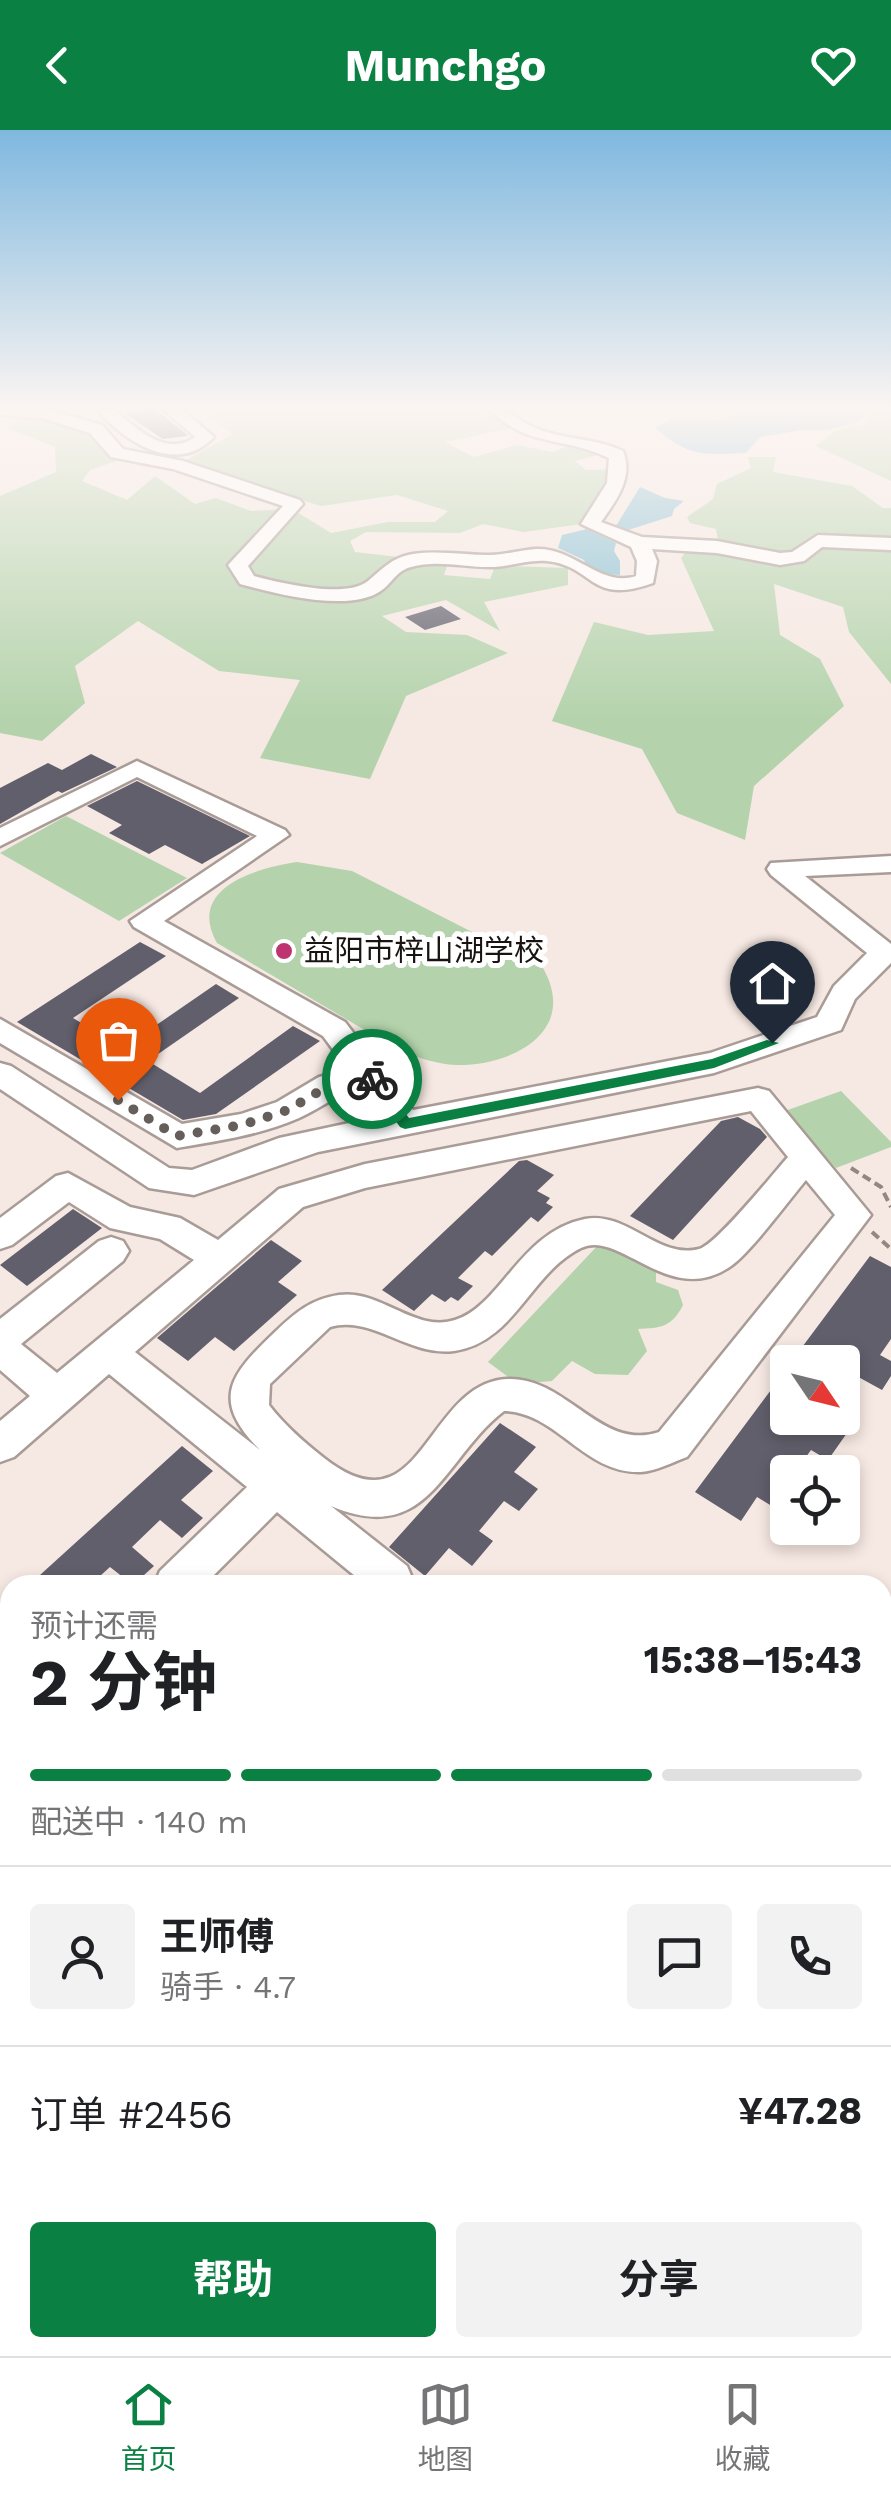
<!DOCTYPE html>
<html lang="zh">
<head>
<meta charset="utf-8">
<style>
	:root { --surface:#fff; --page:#f2f2f2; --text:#202124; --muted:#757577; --line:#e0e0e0; --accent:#0b8043 }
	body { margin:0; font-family:"Work Sans","Noto Sans SC",sans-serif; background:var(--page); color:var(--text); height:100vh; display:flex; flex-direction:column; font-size:38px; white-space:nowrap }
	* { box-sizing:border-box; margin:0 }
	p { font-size:32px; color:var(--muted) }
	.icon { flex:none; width:55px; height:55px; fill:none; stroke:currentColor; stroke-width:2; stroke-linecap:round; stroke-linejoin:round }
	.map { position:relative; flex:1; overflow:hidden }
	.sheet { position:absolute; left:0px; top:1445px; width:892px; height:782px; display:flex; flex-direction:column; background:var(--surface); border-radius:30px 30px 0 0; box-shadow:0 5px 15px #0003 }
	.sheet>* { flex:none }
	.needle { width:65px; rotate:125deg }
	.fabs { position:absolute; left:770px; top:1215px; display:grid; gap:20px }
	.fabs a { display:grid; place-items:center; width:90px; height:90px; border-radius:10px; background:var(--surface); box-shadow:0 5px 15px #0003; font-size:50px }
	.pin { position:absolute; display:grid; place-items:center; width:85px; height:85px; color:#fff; margin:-102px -42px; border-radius:50% 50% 50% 0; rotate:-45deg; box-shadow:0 0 10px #0007 }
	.pin .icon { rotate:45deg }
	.courier { position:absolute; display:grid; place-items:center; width:100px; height:100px; margin:-50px; border:8px solid #0b8043; border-radius:50%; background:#fff; color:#222; box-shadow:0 2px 12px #0007 }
	.headline em { font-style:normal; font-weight:700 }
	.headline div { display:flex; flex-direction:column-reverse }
	.headline { display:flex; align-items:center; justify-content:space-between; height:170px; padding:0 30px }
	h1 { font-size:65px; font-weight:700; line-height:75px }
	.bar { display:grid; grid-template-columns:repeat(4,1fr); gap:15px 10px; align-content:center; height:120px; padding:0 30px }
	.bar i { height:12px; border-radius:8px; background:var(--line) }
	.bar .on { background:var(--accent) }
	.bar p { grid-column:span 4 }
	.line { display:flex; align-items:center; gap:25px; padding:0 30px; border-top:2px solid var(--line) }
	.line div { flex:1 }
	.round { display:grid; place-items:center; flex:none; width:105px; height:105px; border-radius:10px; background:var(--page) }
	.button { display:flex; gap:20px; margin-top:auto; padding:20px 30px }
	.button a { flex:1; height:115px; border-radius:10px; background:var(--accent); color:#fff; font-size:40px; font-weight:700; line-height:115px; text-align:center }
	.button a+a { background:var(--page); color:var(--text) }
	header { display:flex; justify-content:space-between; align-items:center; height:130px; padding:0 30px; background:var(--accent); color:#fff; font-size:45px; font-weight:700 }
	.tabs { display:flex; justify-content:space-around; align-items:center; height:140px; border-top:2px solid var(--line); background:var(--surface); font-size:28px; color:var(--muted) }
	.tabs a { display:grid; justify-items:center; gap:5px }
	.tabs .on { color:var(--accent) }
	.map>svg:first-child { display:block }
	.green { fill:#b4d3ac }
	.water { fill:#81bdd2 }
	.building { fill:#615f6b }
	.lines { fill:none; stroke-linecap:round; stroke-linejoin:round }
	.minor-casing { stroke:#a99b95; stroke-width:5 }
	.major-casing { stroke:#a99b95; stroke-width:5 }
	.path { stroke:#918883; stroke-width:4; stroke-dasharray:9 5; stroke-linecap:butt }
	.minor { fill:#fff; fill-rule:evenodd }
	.major { fill:#fff; fill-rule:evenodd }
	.route { fill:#0b8043 }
	.done { stroke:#665e5b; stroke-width:10; stroke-dasharray:0 18 }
	.poi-dot { fill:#bd3470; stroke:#fff; stroke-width:4 }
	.labels { text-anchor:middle; stroke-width:10; stroke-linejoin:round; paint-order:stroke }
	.poi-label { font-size:30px; fill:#191412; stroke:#fff; text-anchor:start }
</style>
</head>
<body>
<header><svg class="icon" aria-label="back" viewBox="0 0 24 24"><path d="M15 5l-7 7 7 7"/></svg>Munchgo<svg class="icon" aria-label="heart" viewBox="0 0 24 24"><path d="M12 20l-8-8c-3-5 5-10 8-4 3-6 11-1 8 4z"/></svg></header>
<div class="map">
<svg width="891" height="2226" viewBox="0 0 891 2226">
	<rect width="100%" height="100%" fill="#f6e8e2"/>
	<!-- green -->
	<path class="green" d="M241,278H486L513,298L445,312L474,327L517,315L553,322L574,313L602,324L575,331L586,340L622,339L606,379L581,394L524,402L483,394L460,403L366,402L350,411L355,422L398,427L399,438L448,433L444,445L490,449L494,439L506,436L568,438V455L484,472L500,501L446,470L382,486L406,502L467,505L508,523L406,566L370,649L260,628L300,550L219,541L138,491L75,536L85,573L42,611L0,603V366L56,342L55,317L7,298L23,284L80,294L122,329L90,340L82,351L127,370L155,346L195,374L216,368L251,381L292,379L331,403L388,392H435L448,381L397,365L321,376L181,333L233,304L209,287Z
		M884,278H891V351L816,316L837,300L865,294L870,284Z
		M748,327H776L773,342L852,356L883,378H891V554L849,502L843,477L774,454L780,505L820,529L844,576L754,656L745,710L677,683L642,619L552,591L594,492L648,505L714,501L681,428L688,420L718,411L716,399L690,393L687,387L713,369L717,354L751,338Z
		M66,686L187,748L119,791L0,723Z
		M297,732L352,741L543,838C579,902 512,936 456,935C437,934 420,928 402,922L217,813C186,758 256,738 297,732Z
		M841,961L891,1012V1017L836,1038L785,981Z
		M600,1113L656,1136V1152L678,1160L683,1175C672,1197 661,1198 638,1199L647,1221L628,1245L595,1244L572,1231L552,1251L518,1254L488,1232Z"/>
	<!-- water -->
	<path class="water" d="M767,278H870L858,292L828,300H802L760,307L746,323C703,325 689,327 655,298L671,289L720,290Z
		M640,357L665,368L684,371L674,379L672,386L625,401L616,396Z
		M587,399L616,413L614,421L620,431V445L589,443L584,430L558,418L562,405Z"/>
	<!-- building -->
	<path class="building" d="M154,278L185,303L188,306L163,309L124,283Z
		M441,476L461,489L425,500L405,487Z
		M91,624L117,637L62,663L58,661L0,694V658L48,633L62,640Z
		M137,651L250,706L202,734L165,715L149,724L109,703L122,695L87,676Z
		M140,812L166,826L73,888L123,918L216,854L239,868L148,931L200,963L293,896L320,911L216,984L183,990L17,892Z
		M738,987L760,999L767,1007L673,1110L630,1086L721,991Z
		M527,1030L554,1045L537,1061L550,1068L546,1073L553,1077L538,1092L531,1087L492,1126L485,1121L458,1148L473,1156L458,1171L451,1167L445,1172L432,1164L414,1181L382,1160L519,1031Z
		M73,1079L102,1098L27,1156L0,1135Z
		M271,1110L302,1131L278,1152L297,1165L234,1221L215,1207L188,1231L157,1208Z
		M870,1126L891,1137V1209L880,1225L891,1231V1246L882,1260L842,1238V1232H791Z
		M788,1237V1288H821L847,1303L828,1330L811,1320L795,1342H788V1386L757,1367L741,1391L695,1362Z
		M500,1293L536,1317L514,1342L538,1359L519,1381L504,1371L479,1401L493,1411L472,1436L449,1418L425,1446L389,1417Z
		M182,1316L213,1341L181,1370L203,1388L182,1408L160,1390L132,1417L154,1436L133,1455L110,1437L90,1455H29Z"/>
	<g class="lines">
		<!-- minor casing -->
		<g class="minor-casing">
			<path id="minor" d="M0,278H43L102,295L123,319L183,331L300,370L303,374L248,436L254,446C280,453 346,469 368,451C384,438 391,428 413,424C439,420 464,425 490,425C505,425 520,420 536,419C574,417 601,458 636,446L637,431L631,417L581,394L607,353L609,328C564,306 526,318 488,278C511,278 517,292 538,299C566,310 595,308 623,321C634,347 616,371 601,392L642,407L717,411L780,423L792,422L818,405L891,408V420L822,417L804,431L780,435L717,423L652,419L657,431L653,453C589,476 595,436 547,431C530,429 512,436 494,437C467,438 438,429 411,437C396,441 393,452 382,460C351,484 274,463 240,454L228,435L283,376L173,339L111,327L90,303L41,288L0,285Z
				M162,278H180L214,307C178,345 128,314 99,282L113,279C136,298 166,328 195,307Z
				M137,631L285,700L289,705L164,791L345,892L413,980L710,923L817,887L834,856L867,823L771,745L767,739L771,733L891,726V742L805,746L891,814V833L855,869L841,900L714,943L318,1022L194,1065L149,1058L0,959V933L11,936L169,1038L192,1040L279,1008L382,986L361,958C337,964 321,978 299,988C260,1005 218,1011 177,1018L0,913V889L182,994L241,984L277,972L319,947L348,940L323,906L134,797L130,791L257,706L137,647L0,716V698Z
				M758,958L769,961L871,1085L687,1327C673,1332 656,1341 641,1342C584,1344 557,1282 504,1281C443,1328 429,1418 331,1376L407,1436L413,1450L411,1455H366L277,1382L204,1455H154L160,1441L247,1357L109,1244L14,1327L0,1332V1291L30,1266L0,1240V1189L99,1111L111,1107L123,1111L129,1121L123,1131L21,1214L57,1243L194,1130L160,1109L110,1098L69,1072L12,1115L0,1119V1088L56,1046L68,1043L130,1077L180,1088L218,1110L279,1059L365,1034ZM751,981L788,1027C773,1044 716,1115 699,1119C659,1130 627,1081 585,1089C520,1102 501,1176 455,1190C415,1203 380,1159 339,1165C311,1169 295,1183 275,1202C231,1244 209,1269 260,1320L135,1222L303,1077L365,1058ZM806,1050L835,1085L659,1302C600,1322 567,1246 507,1249C425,1253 423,1406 324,1328C305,1313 284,1295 269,1275L270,1254L330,1197C373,1185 409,1227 454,1221C515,1212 530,1143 581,1118C620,1099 670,1179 731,1136C751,1122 789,1070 806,1050Z
				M882,1789L891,1792V1844L882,1841Z
				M0,1985L10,1989V2053L0,2049Z
				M891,2064V2135L882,2139V2068Z
				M140,2218H204L207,2226H143Z
				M598,2218H659L662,2226H601Z
				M799,2218H861L858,2226H796Z"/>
		</g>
		<!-- major casing -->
		<g class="major-casing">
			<path id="major" d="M0,2090L10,2094V2176L0,2172Z
				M33,2218H114L118,2226H37Z"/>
		</g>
		<!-- path -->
		<path class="path" d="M851,1038L881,1057L891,1077
			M872,1102L891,1119"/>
		<!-- minor -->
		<use href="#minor" class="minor"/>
		<!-- major -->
		<use href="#major" class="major"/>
	</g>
	<!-- sky -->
	<linearGradient id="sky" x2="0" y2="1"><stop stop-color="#7fb8df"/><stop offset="0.47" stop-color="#fbf5f2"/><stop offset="1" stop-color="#fbf5f2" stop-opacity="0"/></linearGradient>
	<rect width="891" height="590" fill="url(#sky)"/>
	<!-- route -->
	<path class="route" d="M767,910L779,913L714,938L405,999L400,997L365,949L377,946L409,988L712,929Z"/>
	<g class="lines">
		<!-- done -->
		<path class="done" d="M118,970L177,1006L242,995L288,980L330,955L369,945L372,949"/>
	</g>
	<!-- markers -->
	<circle class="poi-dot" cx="284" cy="821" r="10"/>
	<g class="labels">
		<!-- poi labels -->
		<g class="poi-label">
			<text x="304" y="831">益阳市梓山湖学校</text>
		</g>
	</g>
</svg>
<div class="fabs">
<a><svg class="needle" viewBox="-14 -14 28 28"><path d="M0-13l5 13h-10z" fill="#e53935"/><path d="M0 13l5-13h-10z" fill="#757577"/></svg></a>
<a><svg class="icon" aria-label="locate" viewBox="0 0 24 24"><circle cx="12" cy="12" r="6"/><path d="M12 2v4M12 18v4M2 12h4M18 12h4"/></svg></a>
</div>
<div class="pin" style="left:118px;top:970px;background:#ea580c"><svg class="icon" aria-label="bag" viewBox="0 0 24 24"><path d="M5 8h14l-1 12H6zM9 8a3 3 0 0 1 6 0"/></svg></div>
<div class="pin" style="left:772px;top:913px;background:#1f2937"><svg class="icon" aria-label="home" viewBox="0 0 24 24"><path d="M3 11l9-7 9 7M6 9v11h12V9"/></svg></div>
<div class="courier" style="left:372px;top:949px"><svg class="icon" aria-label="bike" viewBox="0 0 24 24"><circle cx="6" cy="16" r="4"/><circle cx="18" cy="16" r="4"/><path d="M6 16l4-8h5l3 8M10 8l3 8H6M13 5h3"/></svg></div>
<section class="sheet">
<div class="headline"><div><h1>2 分钟</h1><p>预计还需</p></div><em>15:38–15:43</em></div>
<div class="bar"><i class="on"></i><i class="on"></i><i class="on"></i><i></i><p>配送中 · 140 m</p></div>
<div class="line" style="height:180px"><a class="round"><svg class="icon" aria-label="person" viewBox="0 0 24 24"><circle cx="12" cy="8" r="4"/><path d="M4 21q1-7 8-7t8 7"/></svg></a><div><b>王师傅</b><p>骑手 · 4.7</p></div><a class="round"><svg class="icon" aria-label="chat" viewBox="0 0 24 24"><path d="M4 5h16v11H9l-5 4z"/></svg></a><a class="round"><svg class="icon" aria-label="phone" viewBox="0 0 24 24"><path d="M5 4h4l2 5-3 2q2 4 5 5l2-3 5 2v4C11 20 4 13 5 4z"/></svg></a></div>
<div class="line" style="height:130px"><div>订单 #2456</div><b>¥47.28</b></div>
<div class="button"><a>帮助</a><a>分享</a></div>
</section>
</div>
<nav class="tabs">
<a class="on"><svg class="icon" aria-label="home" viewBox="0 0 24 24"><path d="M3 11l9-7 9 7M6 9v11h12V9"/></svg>首页</a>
<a><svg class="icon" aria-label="map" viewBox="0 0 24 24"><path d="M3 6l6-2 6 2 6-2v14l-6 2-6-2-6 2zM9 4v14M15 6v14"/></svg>地图</a>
<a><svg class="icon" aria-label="saved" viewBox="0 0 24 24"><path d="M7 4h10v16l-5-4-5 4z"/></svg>收藏</a>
</nav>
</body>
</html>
